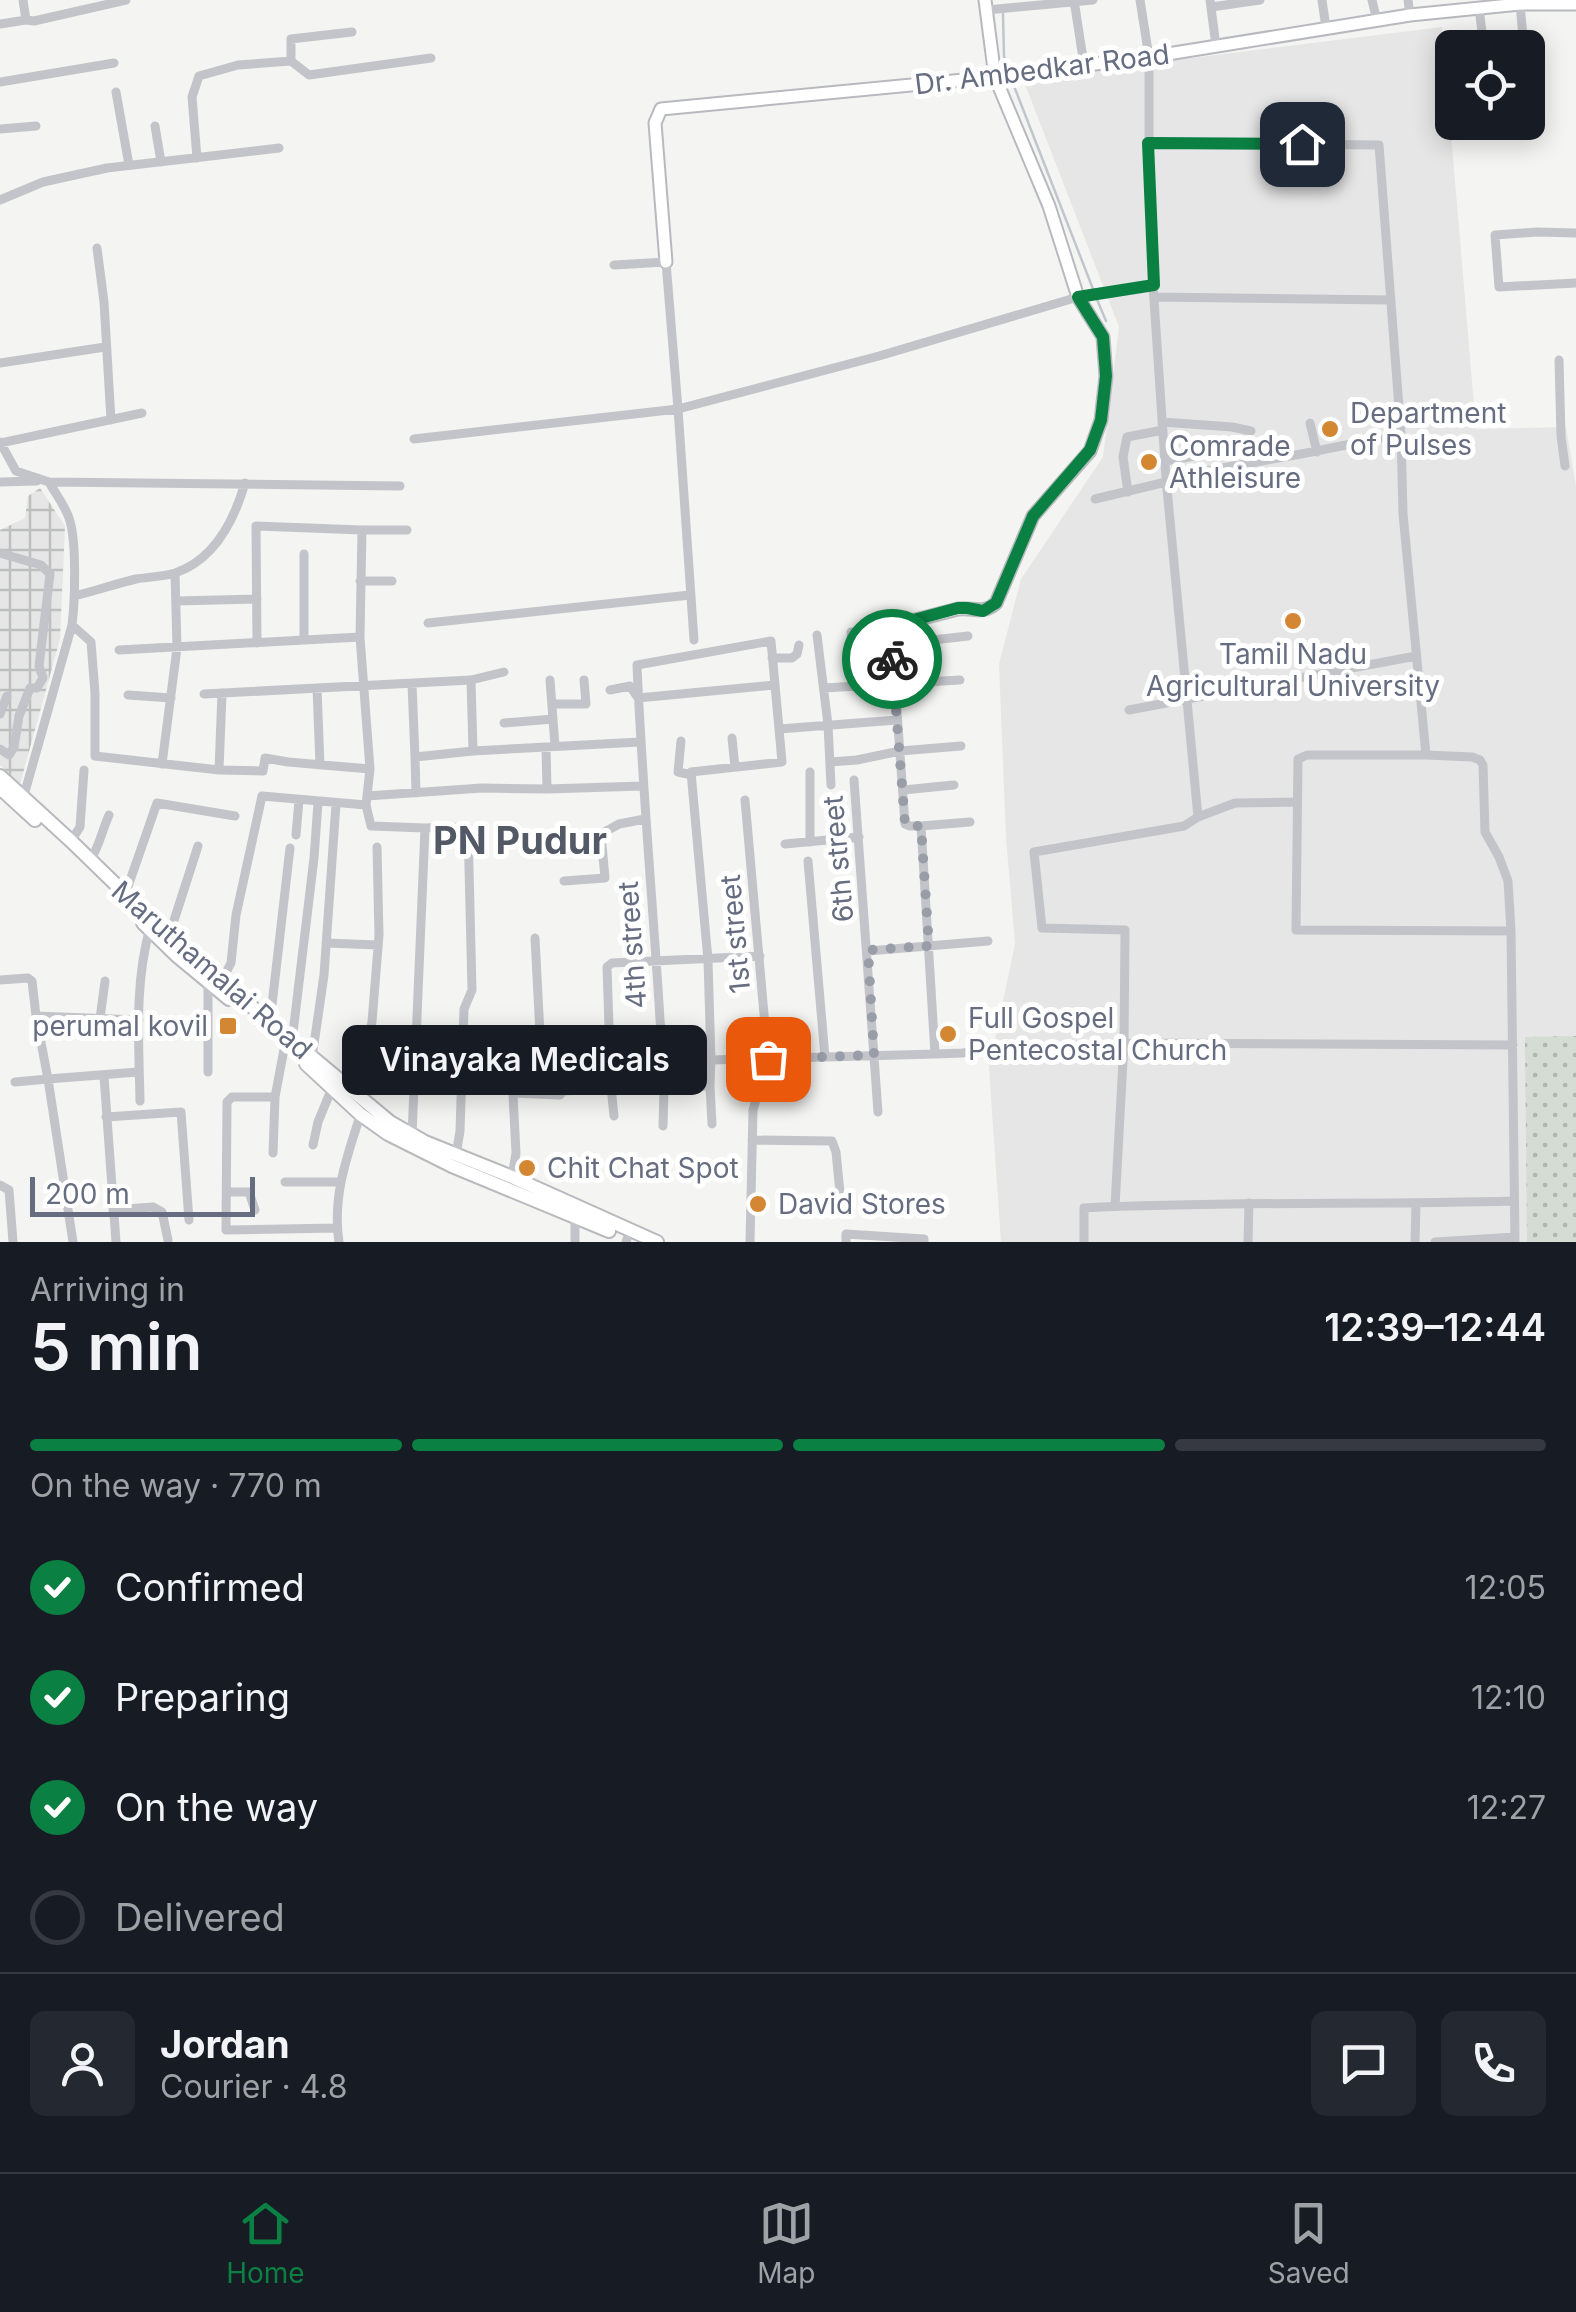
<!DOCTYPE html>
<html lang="en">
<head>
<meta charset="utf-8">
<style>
	:root { --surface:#171b24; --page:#242831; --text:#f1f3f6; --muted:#9ea1a6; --line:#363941; --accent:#0b8043 }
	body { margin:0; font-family:Inter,sans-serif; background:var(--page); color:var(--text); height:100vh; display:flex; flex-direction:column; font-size:38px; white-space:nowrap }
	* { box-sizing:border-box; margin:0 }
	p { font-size:32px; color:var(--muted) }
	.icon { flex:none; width:55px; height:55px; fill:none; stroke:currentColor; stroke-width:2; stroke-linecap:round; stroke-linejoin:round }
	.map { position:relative; height:1242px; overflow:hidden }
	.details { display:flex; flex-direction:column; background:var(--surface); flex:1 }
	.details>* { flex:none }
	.buttons { position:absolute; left:1435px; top:30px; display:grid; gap:20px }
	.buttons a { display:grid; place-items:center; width:110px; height:110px; border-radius:15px; background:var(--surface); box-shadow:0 5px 25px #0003; font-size:50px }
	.scale { position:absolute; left:30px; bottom:25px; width:225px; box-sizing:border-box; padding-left:10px; border:5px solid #666d80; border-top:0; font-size:28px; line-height:35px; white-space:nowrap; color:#666d80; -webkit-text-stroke:8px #fff; paint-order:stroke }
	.pin { position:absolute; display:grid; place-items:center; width:85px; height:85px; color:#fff; margin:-42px; border-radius:20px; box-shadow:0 5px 15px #0006 }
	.courier { position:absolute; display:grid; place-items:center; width:100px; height:100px; margin:-50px; border:8px solid #0b8043; border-radius:50%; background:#fff; color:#222; box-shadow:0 2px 12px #0007 }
	.bubble { position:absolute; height:70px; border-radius:15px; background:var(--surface); box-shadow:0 5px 25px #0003; font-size:32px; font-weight:600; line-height:70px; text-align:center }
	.overview em { font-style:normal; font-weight:600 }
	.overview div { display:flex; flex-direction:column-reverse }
	.overview { display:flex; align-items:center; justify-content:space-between; height:170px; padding:0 30px }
	h1 { font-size:65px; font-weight:600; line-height:75px }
	.bar { display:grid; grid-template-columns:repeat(4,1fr); gap:15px 10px; align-content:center; height:120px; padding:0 30px }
	.bar i { height:12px; border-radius:8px; background:var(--line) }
	.bar .on { background:var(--accent) }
	.bar p { grid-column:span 4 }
	.line { display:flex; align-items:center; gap:25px; padding:0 30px; border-top:2px solid var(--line) }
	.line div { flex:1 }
	.round { display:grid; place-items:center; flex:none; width:105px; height:105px; border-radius:15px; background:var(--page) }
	ol { padding:0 30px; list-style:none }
	li { display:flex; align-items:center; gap:30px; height:110px }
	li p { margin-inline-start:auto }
	li .icon { padding:10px; border-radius:50%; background:var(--accent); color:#fff; stroke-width:4 }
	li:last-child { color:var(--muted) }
	li i { width:55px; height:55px; border:5px solid var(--line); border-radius:50% }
	.tab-bar { display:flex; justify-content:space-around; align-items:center; height:140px; border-top:2px solid var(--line); background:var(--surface); font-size:28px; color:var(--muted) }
	.tab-bar a { display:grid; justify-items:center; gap:5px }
	.tab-bar .on { color:var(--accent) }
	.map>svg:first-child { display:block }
	.built { fill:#e5e6e5 }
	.industrial { fill:url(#industrial-grid) }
	.garden { fill:url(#garden-dots) }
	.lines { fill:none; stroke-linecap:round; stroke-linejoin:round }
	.stream { stroke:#c0c6cd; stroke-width:2.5 }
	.secondary-casing { stroke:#b7b9bf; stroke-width:15 }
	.primary-casing { stroke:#b8b9be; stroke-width:16 }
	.street { stroke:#c3c4c9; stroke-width:9 }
	.secondary { stroke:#fff; stroke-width:11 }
	.primary { stroke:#fff; stroke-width:12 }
	.done { stroke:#989da8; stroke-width:10; stroke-dasharray:0 18 }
	.route { stroke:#0b8043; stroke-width:12 }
	.poi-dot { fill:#d48732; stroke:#fff; stroke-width:4 }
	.labels { text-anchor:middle; stroke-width:10; stroke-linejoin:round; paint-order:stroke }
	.street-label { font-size:28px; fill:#666d80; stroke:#fff }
	.poi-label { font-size:28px; fill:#666d80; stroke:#fff; text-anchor:start }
	.district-label { font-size:38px; font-weight:bold; fill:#545966; stroke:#fff }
</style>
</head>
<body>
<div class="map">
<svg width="1576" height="1242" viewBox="0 0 1576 1242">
	<defs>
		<pattern id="industrial-grid" width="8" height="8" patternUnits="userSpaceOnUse" patternTransform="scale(2.5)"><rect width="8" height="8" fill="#e5e6e5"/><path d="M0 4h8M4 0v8" fill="none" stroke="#bdbfbf"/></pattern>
		<pattern id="garden-dots" width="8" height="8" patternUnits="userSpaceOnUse" patternTransform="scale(2.5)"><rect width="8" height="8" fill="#d4dcd3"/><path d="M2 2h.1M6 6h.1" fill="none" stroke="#b0b7b0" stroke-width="1.8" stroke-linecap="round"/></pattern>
	</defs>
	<rect width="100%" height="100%" fill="#f4f5f2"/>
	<!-- built -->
	<path class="built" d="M1442,27L1476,429L1566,427L1576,487V1242H1001L989,1068L1015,944L1006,837L999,664L1021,579L1103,457L1119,327L1023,79Z"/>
	<!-- industrial -->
	<path class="industrial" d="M40,488L65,526L60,639L20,784L0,765V530L25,518L28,496Z"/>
	<!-- garden -->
	<path class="garden" d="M1576,1036V1242H1527L1525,1037Z"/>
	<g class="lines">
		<!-- stream -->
		<path class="stream" d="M1003,14L1004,56L1008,68
			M1012,81L1093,289
			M1096,297L1106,321"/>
		<!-- secondary casing -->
		<g class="secondary-casing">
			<path id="secondary" d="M666,262L655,123L661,109L995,77L1149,57L1410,15L1520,4H1576
				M888,627L958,609C973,607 983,615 996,603L1033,516L1090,451L1101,420L1106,376L1103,337L1078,297L1049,206L995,77L985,0"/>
		</g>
		<!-- primary casing -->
		<g class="primary-casing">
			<path id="primary" d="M0,776L71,841L178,945L390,1122L425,1142L512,1177L657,1242
				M0,788L35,820
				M143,923L177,956L229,999
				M306,1064L360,1114L388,1134L452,1166L609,1231"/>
		</g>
		<!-- street -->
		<path class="street" d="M23,0L26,20
			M1074,0L1084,65
			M1140,0L1149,57V143L1153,285
			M1210,0L1216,46
			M1322,0L1326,28
			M1372,0L1377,21
			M1408,0L1410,15
			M1520,4L1524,48
			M1211,7L1260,0
			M1479,8L1484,48
			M987,10L1093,0
			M0,24L26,20L34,21L126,0
			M352,32L291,39V61L309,75L431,58
			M0,82L114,63
			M1528,83L1530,107
			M116,92L129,165
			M155,126L161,162
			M0,129L36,126
			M1149,143L1379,145L1401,434
			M197,158L192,97L199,76L238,65L291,61
			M0,200L43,182L107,168L279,148
			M1576,233L1537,232L1495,235L1499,287L1576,283
			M97,248L104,302L111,420
			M614,265L666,262L678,409L879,356L1078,297L1153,285L1166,478L1301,454L1401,434L1403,514L1426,755
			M1154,297L1391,300
			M1559,360L1561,436L1565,466
			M0,363L105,347
			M1162,422L1232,427L1251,431
			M1310,423L1317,452
			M414,439L678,409L694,640
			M0,442L16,471L49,482C55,493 65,506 69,518C77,540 75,601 72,625L23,799
			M0,443L142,413
			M1165,461L1248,447
			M1166,478L1198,817
			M0,482L37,481
			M49,482L400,486
			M1128,492L1123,457L1127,437L1163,430
			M1095,499L1166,482
			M362,530H407
			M0,553L41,565L50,574L39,666L43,678L37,688H30L19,716L14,747L9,755L0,749
			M304,554V640
			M360,581H392
			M74,596C95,591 115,584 136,579C148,577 162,577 175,573C214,560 234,521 245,483
			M176,601L257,599
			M428,623L690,595
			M72,625L91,642L95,693V756L219,770L263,771L265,758L288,762L370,769
			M888,627L895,684L905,824L910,826H921L935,1054
			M851,632L856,684
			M817,635L828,725L831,785
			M257,643L256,526L362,530L360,637
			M890,645L968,636
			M119,650L360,637L370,769L366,805L371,826L425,828L412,1135
			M772,658H792L797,654L799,645
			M471,680L504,672
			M550,680L555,746
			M412,684L415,757L473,751
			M317,688L320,765
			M824,688L960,680
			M610,690L630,686L638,698L774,685
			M204,694L471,680L473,751L640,742
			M128,695L171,698
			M552,704H586L584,680
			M1129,710L1416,656
			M0,714L7,696
			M897,720L779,729L782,762L691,772L708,960L711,1060L935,1054L963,1053L990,1046
			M504,723L553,719
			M732,738L735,767
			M681,741L678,772L692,775
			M546,747L547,789
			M415,757L416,793
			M830,762L857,760L900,751L961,746
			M162,764L177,648L175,573
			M219,770L222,693
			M810,772V842
			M854,780L878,1112
			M903,790L954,785
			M367,796L482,788L547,789L643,786
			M745,800L768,1059L753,1110L750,1242
			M921,826L970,822
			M425,828L468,827L472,990L464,1009L460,1131L456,1155
			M559,834H601L619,824L645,819
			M296,835L299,800
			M71,841L80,827L84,770
			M785,844L859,837
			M90,861C99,847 102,831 109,815
			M808,861L825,1057
			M564,881L605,878L601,834
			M125,895L157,803L235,816
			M1511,931L1296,930L1298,759L1307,755H1426L1472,757L1480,760L1483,765L1485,832L1499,857L1508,881L1511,931L1515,1242
			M169,936L198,846
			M326,943L378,945
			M868,951L988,941
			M0,980L28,978L32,981L36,1016
			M221,982L231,963L236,915L262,796L366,805
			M100,1019L105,981
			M270,1022L290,848
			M292,1041L314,858L318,803
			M1124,1043L1125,930L1042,928L1034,852L1184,826L1198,817L1235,803L1297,802
			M285,1044L275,1097H232L227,1102L226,1230L337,1228
			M312,1058L324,975L336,804
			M711,1060L710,1086L664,1088C657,947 643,807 637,665L771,641L779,729
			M208,1072V983
			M104,1076L116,1242
			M15,1082L48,1079L36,1016L139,1020
			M710,1086L712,1124
			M611,1087L607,967L612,963L760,956
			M513,1093L560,1095L563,1091L580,1090L594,1075
			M358,1097L372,1022L379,935L377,847
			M140,1101C139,1044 134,984 150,928
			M614,1116L611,1087L664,1088L663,1126
			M106,1117L181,1112L189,1220
			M752,1140L832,1141L836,1152L842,1213
			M313,1145L318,1122L332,1088
			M273,1153L275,1097
			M512,1177L516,1153L511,1056L541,1053L535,938
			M285,1182H340
			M0,1185L9,1190L13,1242
			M227,1192H249L255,1210
			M1115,1206L1124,1043L1513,1045
			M113,1210L153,1207L162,1212L168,1240
			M575,1215V1242
			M73,1242L48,1079L138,1072
			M339,1242C332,1197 347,1156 361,1113
			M626,1242L627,1239
			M846,1242V1234L924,1239V1242
			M1084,1242V1208C1227,1201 1371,1205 1514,1201
			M1248,1242L1249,1203
			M1415,1242L1416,1204
			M1435,1242L1515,1237"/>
		<!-- secondary -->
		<use href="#secondary" class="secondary"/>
		<!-- primary -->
		<use href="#primary" class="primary"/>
	</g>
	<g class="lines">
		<!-- done -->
		<path class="done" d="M768,1059L874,1055L868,950L929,946L921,826H910L905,824L892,659"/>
		<!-- route -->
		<path class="route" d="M892,659L888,627L958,608H967L983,611L996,603L1033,516L1090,450L1101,420L1106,376L1103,337L1078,297L1154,285L1148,143L1302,144"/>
	</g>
	<!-- markers -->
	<g class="poi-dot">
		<circle cx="1330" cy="429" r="10"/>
		<circle cx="1149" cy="462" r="10"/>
		<circle cx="1293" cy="621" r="10"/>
		<rect x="218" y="1016" width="20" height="20" rx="5"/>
		<circle cx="948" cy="1034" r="10"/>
		<circle cx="527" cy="1168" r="10"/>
		<circle cx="758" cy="1204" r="10"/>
	</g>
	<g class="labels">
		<!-- street labels -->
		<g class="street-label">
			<text transform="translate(1042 69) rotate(-7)" y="10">Dr. Ambedkar Road</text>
			<text transform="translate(838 859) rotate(-95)" y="10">6th street</text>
			<text transform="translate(735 934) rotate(-95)" y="10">1st street</text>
			<text transform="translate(632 945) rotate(-94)" y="10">4th street</text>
			<text transform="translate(212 970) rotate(41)" y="10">Maruthamalai Road</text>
		</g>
		<!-- poi labels -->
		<g class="poi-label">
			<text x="1350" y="423">Department<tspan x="1350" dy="32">of Pulses</tspan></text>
			<text x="1169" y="456">Comrade<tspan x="1169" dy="32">Athleisure</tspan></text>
			<text x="1293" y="664" text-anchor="middle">Tamil Nadu<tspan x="1293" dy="32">Agricultural University</tspan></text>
			<text x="968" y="1028">Full Gospel<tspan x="968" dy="32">Pentecostal Church</tspan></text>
			<text x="208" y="1036" text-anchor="end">perumal kovil</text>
			<text x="547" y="1178">Chit Chat Spot</text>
			<text x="778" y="1214">David Stores</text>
		</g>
		<!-- district labels -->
		<g class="district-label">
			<text x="520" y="854">PN Pudur</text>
		</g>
	</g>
</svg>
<div class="buttons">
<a><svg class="icon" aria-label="locate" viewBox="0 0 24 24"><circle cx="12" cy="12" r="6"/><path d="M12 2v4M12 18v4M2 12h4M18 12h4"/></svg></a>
</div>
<div class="scale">200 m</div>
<div class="pin" style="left:768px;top:1059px;background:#ea580c"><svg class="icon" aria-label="bag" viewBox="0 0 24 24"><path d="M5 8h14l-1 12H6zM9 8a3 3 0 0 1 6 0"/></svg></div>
<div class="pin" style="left:1302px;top:144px;background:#1f2937"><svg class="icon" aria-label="home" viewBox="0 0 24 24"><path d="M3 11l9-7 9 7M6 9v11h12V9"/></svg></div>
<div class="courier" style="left:892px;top:659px"><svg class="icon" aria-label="bike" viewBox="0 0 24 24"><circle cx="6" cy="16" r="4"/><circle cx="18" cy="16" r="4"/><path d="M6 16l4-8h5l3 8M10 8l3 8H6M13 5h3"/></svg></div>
<div class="bubble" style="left:342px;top:1025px;width:365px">Vinayaka Medicals</div>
</div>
<section class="details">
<div class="overview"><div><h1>5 min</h1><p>Arriving in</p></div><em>12:39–12:44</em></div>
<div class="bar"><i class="on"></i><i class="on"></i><i class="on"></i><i></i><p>On the way · 770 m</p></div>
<ol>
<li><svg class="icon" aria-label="check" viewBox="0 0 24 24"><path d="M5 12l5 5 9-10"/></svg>Confirmed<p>12:05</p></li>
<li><svg class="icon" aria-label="check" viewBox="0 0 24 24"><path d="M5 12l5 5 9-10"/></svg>Preparing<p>12:10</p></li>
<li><svg class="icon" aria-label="check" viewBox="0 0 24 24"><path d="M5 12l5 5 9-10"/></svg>On the way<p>12:27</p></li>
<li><i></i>Delivered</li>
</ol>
<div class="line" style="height:180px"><a class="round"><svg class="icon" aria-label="person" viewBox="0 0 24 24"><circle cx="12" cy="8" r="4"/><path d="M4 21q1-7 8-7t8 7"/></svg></a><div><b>Jordan</b><p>Courier · 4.8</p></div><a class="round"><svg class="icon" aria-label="chat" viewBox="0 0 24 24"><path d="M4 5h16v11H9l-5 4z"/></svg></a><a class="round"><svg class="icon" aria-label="phone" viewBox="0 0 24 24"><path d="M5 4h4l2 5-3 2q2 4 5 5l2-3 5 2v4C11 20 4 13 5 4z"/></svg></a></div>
</section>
<nav class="tab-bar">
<a class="on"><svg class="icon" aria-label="home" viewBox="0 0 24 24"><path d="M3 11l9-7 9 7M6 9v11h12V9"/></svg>Home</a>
<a><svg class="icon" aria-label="map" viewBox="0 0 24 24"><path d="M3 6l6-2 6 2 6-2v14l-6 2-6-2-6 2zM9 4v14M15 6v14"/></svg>Map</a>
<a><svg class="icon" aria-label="saved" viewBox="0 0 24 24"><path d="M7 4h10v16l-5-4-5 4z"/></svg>Saved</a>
</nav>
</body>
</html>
